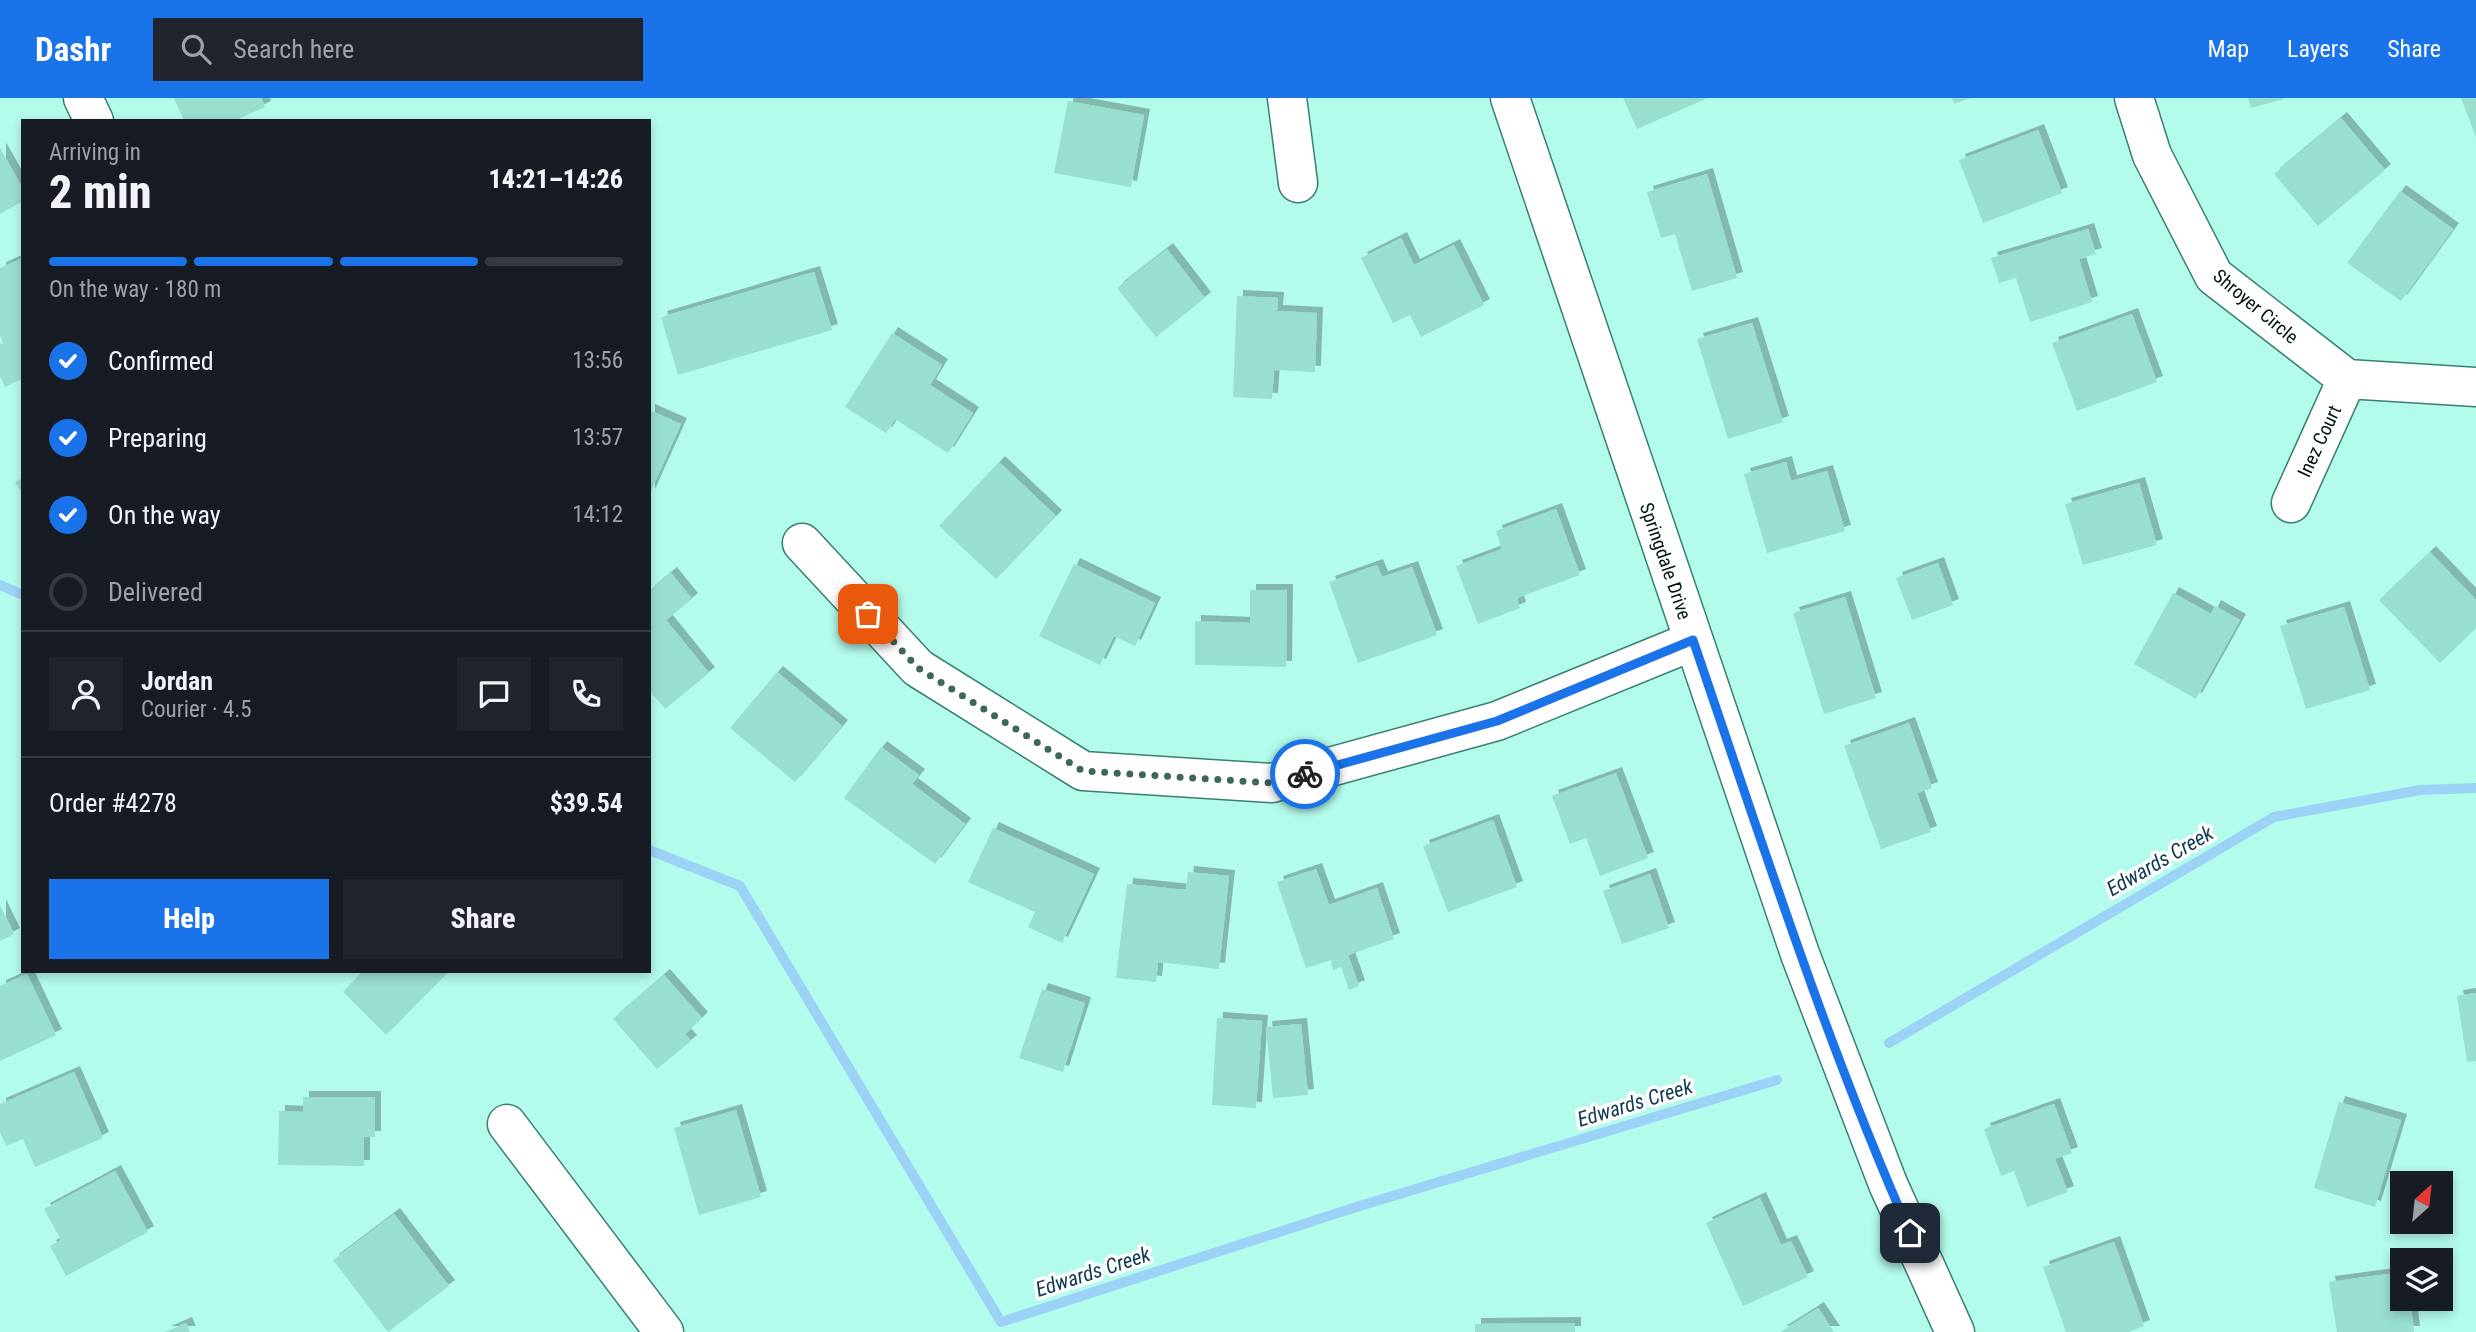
<!DOCTYPE html>
<html lang="en">
<head>
<meta charset="utf-8">
<style>
	:root { --surface:#171b24; --page:#20242c; --text:#f1f3f6; --muted:#9ea1a6; --line:#363941; --accent:#1a73e8 }
	body { margin:0; font-family:"Roboto Condensed",sans-serif; background:var(--page); color:var(--text); height:100vh; display:flex; flex-direction:column; font-size:26px; white-space:nowrap }
	* { box-sizing:border-box; margin:0 }
	p { font-size:23px; color:var(--muted) }
	.icon { flex:none; width:38px; height:38px; fill:none; stroke:currentColor; stroke-width:2; stroke-linecap:round; stroke-linejoin:round }
	.map { position:relative; flex:1; overflow:hidden }
	.drawer { position:absolute; left:21px; top:21px; width:630px; height:854px; display:flex; flex-direction:column; background:var(--surface); border-radius:0px; box-shadow:0 4px 10px #0003 }
	.drawer>* { flex:none }
	.needle { width:46px; rotate:27deg }
	.controls { position:absolute; left:2390px; top:1073px; display:grid; gap:14px }
	.controls a { display:grid; place-items:center; width:63px; height:63px; border-radius:0px; background:var(--surface); box-shadow:0 4px 10px #0003; font-size:35px }
	.pin { position:absolute; display:grid; place-items:center; width:60px; height:60px; color:#fff; margin:-30px; border-radius:14px; box-shadow:0 4px 10px #0006 }
	.courier { position:absolute; display:grid; place-items:center; width:70px; height:70px; margin:-35px; border:5px solid #1a73e8; border-radius:50%; background:#fff; color:#222; box-shadow:0 2px 9px #0007 }
	.headline em { font-style:normal; font-weight:800 }
	.headline div { display:flex; flex-direction:column-reverse }
	.headline { display:flex; align-items:center; justify-content:space-between; height:119px; padding:0 28px }
	h1 { font-size:46px; font-weight:800; line-height:52px }
	.bar { display:grid; grid-template-columns:repeat(4,1fr); gap:10px 7px; align-content:center; height:84px; padding:0 28px }
	.bar i { height:9px; border-radius:5px; background:var(--line) }
	.bar .on { background:var(--accent) }
	.bar p { grid-column:span 4 }
	.line { display:flex; align-items:center; gap:18px; padding:0 28px; border-top:2px solid var(--line) }
	.line div { flex:1 }
	.round { display:grid; place-items:center; flex:none; width:74px; height:74px; border-radius:0px; background:var(--page) }
	ol { padding:0 28px; list-style:none }
	li { display:flex; align-items:center; gap:21px; height:77px }
	li p { margin-inline-start:auto }
	li .icon { padding:7px; border-radius:50%; background:var(--accent); color:#fff; stroke-width:4 }
	li:last-child { color:var(--muted) }
	li i { width:38px; height:38px; border:4px solid var(--line); border-radius:50% }
	.action { display:flex; gap:14px; margin-top:auto; padding:14px 28px }
	.action a { flex:1; height:80px; border-radius:0px; background:var(--accent); color:#fff; font-size:28px; font-weight:800; line-height:80px; text-align:center }
	.action a+a { background:var(--page); color:var(--text) }
	header { display:flex; align-items:center; gap:42px; box-sizing:border-box; height:98px; padding:0 35px; background:var(--accent); color:#fff }
	header strong { font-size:33px }
	nav { display:flex; gap:38px; margin-inline-start:auto; font-size:24px }
	.search { width:490px; height:63px; background:var(--page); display:flex; align-items:center; gap:18px; box-sizing:border-box; padding:0 24px; border-radius:0px; color:var(--muted); font-size:26px }
	.map>svg:first-child { display:block }
	.lines { fill:none; stroke-linecap:round; stroke-linejoin:round }
	.stream { stroke:#9dd2f7; stroke-width:10 }
	.building { fill:#98dfd0; filter:url(#shadow) }
	.street-casing { stroke:#388072; stroke-width:41 }
	.street { stroke:#fff; stroke-width:38 }
	.done { stroke:#3f665d; stroke-width:7; stroke-dasharray:0 12.6 }
	.route { stroke:#1a73e8; stroke-width:9 }
	.labels { text-anchor:middle; stroke-width:7; stroke-linejoin:round; paint-order:stroke }
	.street-label { font-size:19px; fill:#001611; stroke:#fff }
	.water-label { font-size:21px; font-style:italic; fill:#103a52; stroke:#fff }
</style>
</head>
<body>
<header>
<strong>Dashr</strong>
<div class="search"><svg class="icon" aria-label="search" viewBox="0 0 24 24"><circle cx="10" cy="10" r="6"/><path d="M15 15l6 6"/></svg>Search here</div>
<nav><a>Map</a><a>Layers</a><a>Share</a></nav>
</header>
<div class="map">
<svg width="2476" height="1234" viewBox="0 0 2476 1234">
	<defs>
		<filter id="shadow"><feDropShadow dx="6" dy="-6" stdDeviation="0" flood-color="#0004"/></filter>
	</defs>
	<rect width="100%" height="100%" fill="#b3fbeb"/>
	<g class="lines">
		<!-- stream -->
		<path class="stream" d="M0,487L23,497
			M649,752L740,788L1001,1224L1353,1110L1777,982
			M1889,945L2274,719L2420,692L2476,690"/>
	</g>
	<!-- building -->
	<path class="building" d="M174,0H261L265,9L234,23H184Z
		M1623,0H1708L1637,31Z
		M1952,0H1971L1954,6Z
		M2248,0H2284V1L2251,10Z
		M2461,0H2476V39Z
		M1068,3L1144,17L1131,89L1054,75Z
		M2341,20L2385,72L2318,128L2274,76Z
		M2038,32L2062,95L1983,125L1959,62Z
		M0,50L23,91V103L0,116Z
		M1707,76L1737,180L1692,193L1675,136L1661,140L1647,94Z
		M2400,93L2453,131L2401,203L2347,165Z
		M2088,131L2096,156L2079,161L2092,204L2030,224L2016,180L1999,185L1991,160Z
		M1401,140L1414,167L1454,147L1484,207L1421,239L1410,217L1393,225L1361,160Z
		M1167,151L1205,200L1156,239L1117,190Z
		M23,160V280L5,289L0,278V246L3,245L0,238V170Z
		M814,174L832,232L678,277L661,219Z
		M1237,198L1278,200L1277,213L1317,215L1315,274L1274,272L1272,301L1233,299Z
		M2132,216L2157,284L2077,313L2052,245Z
		M1752,225L1783,324L1728,341L1697,241Z
		M892,235L942,267L930,287L973,315L948,355L895,321L886,335L845,309Z
		M649,312L681,326L649,397Z
		M999,364L1056,418L996,481L939,428Z
		M1786,364L1791,383L1827,373L1845,433L1767,455L1744,376Z
		M23,379V396L15,385Z
		M2139,385L2157,447L2083,467L2065,406Z
		M1556,411L1580,477L1517,500L1520,510L1478,526L1456,468L1502,451L1496,433Z
		M2430,454L2476,502V530L2440,565L2379,502Z
		M1938,465L1953,507L1912,522L1896,480Z
		M1074,466L1155,505L1135,548L1114,538L1100,567L1039,538Z
		M1377,467L1382,479L1412,469L1437,537L1358,565L1329,484Z
		M671,475L692,501L666,522L709,575L665,611L649,592V493Z
		M1250,492H1287L1286,569L1195,567V523L1250,525Z
		M2173,495L2211,516L2215,508L2240,522L2196,601L2134,566Z
		M1845,499L1876,600L1824,616L1793,515Z
		M2344,509L2370,592L2306,611L2280,528Z
		M777,574L842,628L795,684L730,630Z
		M1909,625L1932,690L1917,695L1931,734L1881,751L1844,648Z
		M881,649L919,677L912,686L965,726L935,766L844,700Z
		M1616,675L1648,760L1600,778L1586,740L1570,746L1552,698Z
		M1493,722L1517,789L1448,814L1423,748Z
		M993,730L1094,776L1062,845L1028,829L1035,814L968,784Z
		M1316,771L1329,807L1377,790L1394,841L1348,857L1359,888L1349,892L1341,869L1333,872L1331,862L1306,870L1277,784Z
		M1188,774L1229,778L1219,871L1158,864L1156,884L1116,880L1127,786L1186,792Z
		M1650,776L1669,830L1622,846L1603,793Z
		M0,807L14,836L0,843Z
		M363,873H449L386,937L343,894Z
		M27,876L56,937L0,963V888Z
		M664,877L702,920L685,936L691,943L657,971L613,921Z
		M1042,891L1085,905L1063,974L1019,960Z
		M2476,895V963L2467,964L2457,898Z
		M1217,920L1262,923L1256,1010L1212,1007Z
		M1301,926L1308,997L1273,1000L1266,929Z
		M74,974L103,1040L35,1069L23,1041L6,1048L0,1034V1006Z
		M303,999H375V1039H364V1068L278,1067L279,1013L303,1014Z
		M2339,1004L2401,1022L2375,1109L2314,1090Z
		M2054,1006L2072,1055L2055,1061L2068,1094L2027,1109L2014,1073L2001,1078L1984,1031Z
		M736,1012L761,1099L699,1117L674,1030Z
		M115,1073L148,1134L66,1178L50,1148L61,1142L44,1111Z
		M1760,1100L1781,1147L1791,1143L1808,1179L1743,1208L1706,1125Z
		M394,1116L449,1188L388,1234L333,1162Z
		M2114,1144L2144,1228L2128,1234H2066L2043,1169Z
		M2403,1174V1200H2410L2414,1234H2337L2329,1184Z
		M1818,1210L1834,1234H1780Z
		M186,1225L190,1234H165Z
		M1575,1225V1234H1475V1226Z"/>
	<g class="lines">
		<!-- street casing -->
		<g class="street-casing">
			<path id="street" d="M83,0L94,23
				M1287,0L1298,85
				M1510,0L1800,856L1888,1086L1955,1234
				M2134,0L2152,57L2214,178L2347,281L2476,289
				M2291,405L2347,281
				M802,445L918,570L1083,673L1272,685L1497,623L1693,543
				M507,1026L664,1234"/>
		</g>
		<!-- street -->
		<use href="#street" class="street"/>
	</g>
	<g class="lines">
		<!-- done -->
		<path class="done" d="M868,516L918,570L1083,673L1272,685L1305,676"/>
		<!-- route -->
		<path class="route" d="M1305,676L1497,623L1693,542C1761,741 1825,943 1910,1135"/>
	</g>
	<g class="labels">
		<!-- street labels -->
		<g class="street-label">
			<text transform="translate(2256 208) rotate(40)" y="7">Shroyer Circle</text>
			<text transform="translate(2319 343) rotate(-65)" y="7">Inez Court</text>
			<text transform="translate(1666 463) rotate(71)" y="7">Springdale Drive</text>
		</g>
		<!-- water labels -->
		<g class="water-label">
			<text transform="translate(2160 763) rotate(-30)" y="7">Edwards Creek</text>
			<text transform="translate(1635 1005) rotate(-17)" y="7">Edwards Creek</text>
			<text transform="translate(1093 1174) rotate(-18)" y="7">Edwards Creek</text>
		</g>
	</g>
</svg>
<div class="controls">
<a><svg class="needle" viewBox="-14 -14 28 28"><path d="M0-13l5 13h-10z" fill="#e53935"/><path d="M0 13l5-13h-10z" fill="#9ea1a6"/></svg></a>
<a><svg class="icon" aria-label="layers" viewBox="0 0 24 24"><path d="M12 4l9 5-9 5-9-5zM3 14l9 5 9-5"/></svg></a>
</div>
<div class="pin" style="left:868px;top:516px;background:#ea580c"><svg class="icon" aria-label="bag" viewBox="0 0 24 24"><path d="M5 8h14l-1 12H6zM9 8a3 3 0 0 1 6 0"/></svg></div>
<div class="pin" style="left:1910px;top:1135px;background:#1f2937"><svg class="icon" aria-label="home" viewBox="0 0 24 24"><path d="M3 11l9-7 9 7M6 9v11h12V9"/></svg></div>
<div class="courier" style="left:1305px;top:676px"><svg class="icon" aria-label="bike" viewBox="0 0 24 24"><circle cx="6" cy="16" r="4"/><circle cx="18" cy="16" r="4"/><path d="M6 16l4-8h5l3 8M10 8l3 8H6M13 5h3"/></svg></div>
<section class="drawer">
<div class="headline"><div><h1>2 min</h1><p>Arriving in</p></div><em>14:21–14:26</em></div>
<div class="bar"><i class="on"></i><i class="on"></i><i class="on"></i><i></i><p>On the way · 180 m</p></div>
<ol>
<li><svg class="icon" aria-label="check" viewBox="0 0 24 24"><path d="M5 12l5 5 9-10"/></svg>Confirmed<p>13:56</p></li>
<li><svg class="icon" aria-label="check" viewBox="0 0 24 24"><path d="M5 12l5 5 9-10"/></svg>Preparing<p>13:57</p></li>
<li><svg class="icon" aria-label="check" viewBox="0 0 24 24"><path d="M5 12l5 5 9-10"/></svg>On the way<p>14:12</p></li>
<li><i></i>Delivered</li>
</ol>
<div class="line" style="height:126px"><a class="round"><svg class="icon" aria-label="person" viewBox="0 0 24 24"><circle cx="12" cy="8" r="4"/><path d="M4 21q1-7 8-7t8 7"/></svg></a><div><b>Jordan</b><p>Courier · 4.5</p></div><a class="round"><svg class="icon" aria-label="chat" viewBox="0 0 24 24"><path d="M4 5h16v11H9l-5 4z"/></svg></a><a class="round"><svg class="icon" aria-label="phone" viewBox="0 0 24 24"><path d="M5 4h4l2 5-3 2q2 4 5 5l2-3 5 2v4C11 20 4 13 5 4z"/></svg></a></div>
<div class="line" style="height:91px"><div>Order #4278</div><b>$39.54</b></div>
<div class="action"><a>Help</a><a>Share</a></div>
</section>
</div>
</body>
</html>
